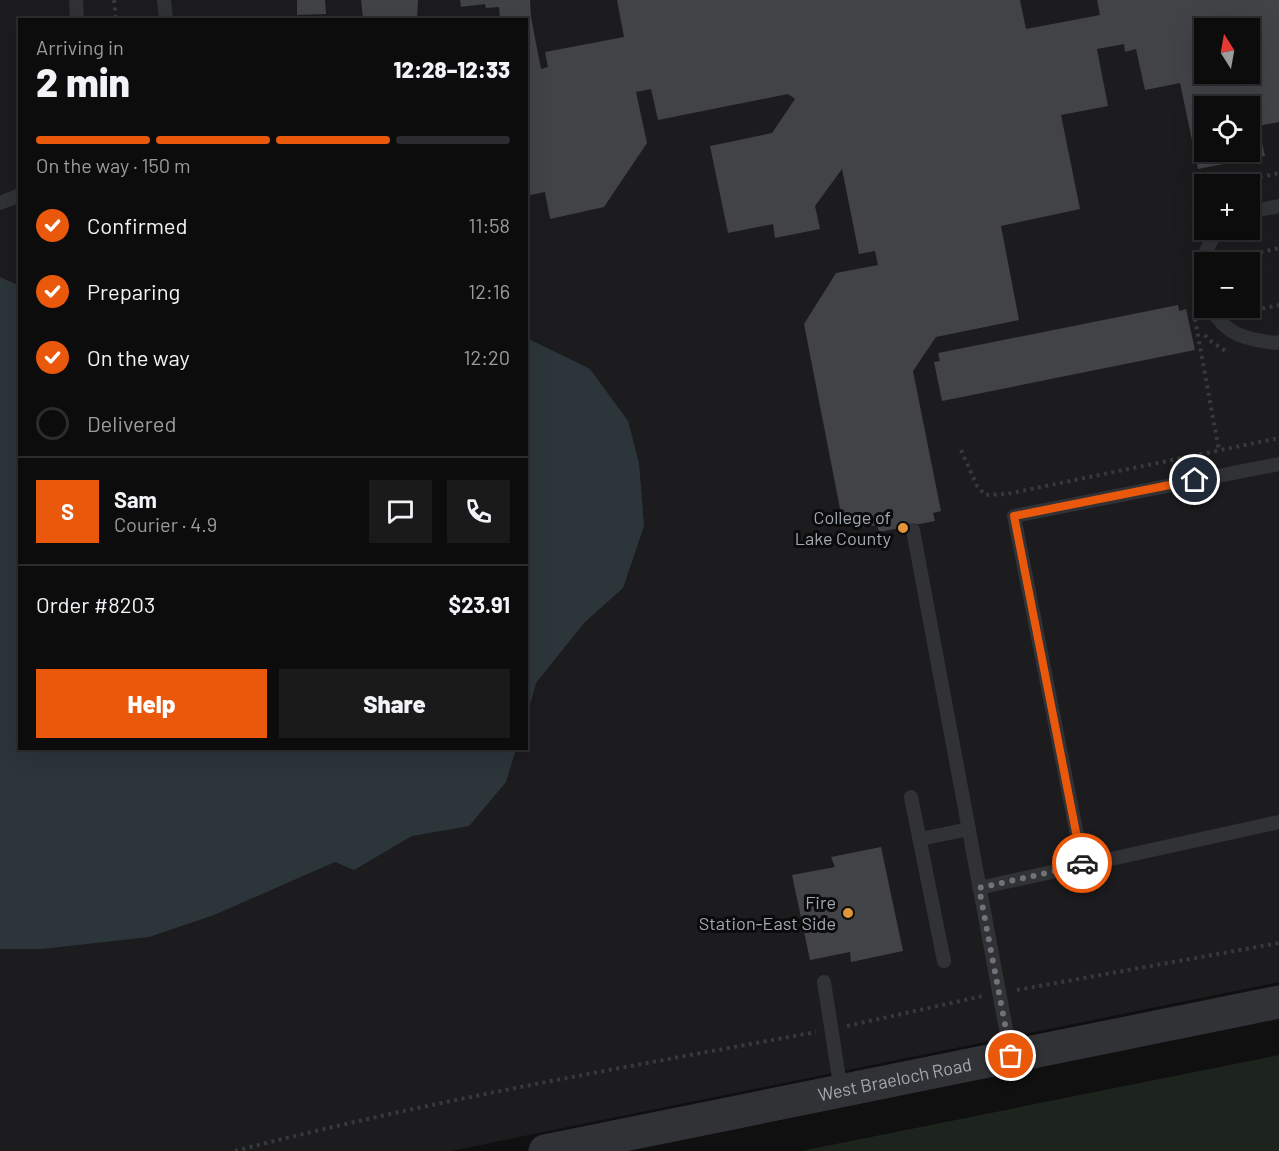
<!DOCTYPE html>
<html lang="en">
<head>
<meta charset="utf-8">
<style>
	:root { --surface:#0c0c0d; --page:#1a1a1b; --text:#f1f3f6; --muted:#9a9b9d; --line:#2c2c2e; --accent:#ea580c }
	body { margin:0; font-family:Barlow,sans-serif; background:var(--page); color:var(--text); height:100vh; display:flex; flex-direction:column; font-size:22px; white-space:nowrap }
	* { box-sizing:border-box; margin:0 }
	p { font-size:20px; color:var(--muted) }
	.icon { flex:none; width:33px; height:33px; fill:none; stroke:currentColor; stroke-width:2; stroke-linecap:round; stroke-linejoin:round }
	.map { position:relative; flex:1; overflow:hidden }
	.sheet { position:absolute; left:18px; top:18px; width:510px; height:732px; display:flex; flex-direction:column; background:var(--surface); border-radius:0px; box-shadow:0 6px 24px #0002,0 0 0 2px var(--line) }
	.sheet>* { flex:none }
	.needle { width:39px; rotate:349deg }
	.fabs { position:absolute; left:1194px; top:18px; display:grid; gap:12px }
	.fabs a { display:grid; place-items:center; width:66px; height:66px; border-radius:0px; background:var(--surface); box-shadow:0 6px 24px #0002,0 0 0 2px var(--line); font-size:30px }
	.pin { position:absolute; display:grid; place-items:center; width:51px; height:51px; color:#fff; margin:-26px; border:3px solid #fff; border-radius:50%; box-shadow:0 2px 6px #0007 }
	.courier { position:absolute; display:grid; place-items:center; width:60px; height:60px; margin:-30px; border:4px solid #ea580c; border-radius:50%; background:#fff; color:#222; box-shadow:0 2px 8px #0007 }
	.summary em { font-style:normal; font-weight:800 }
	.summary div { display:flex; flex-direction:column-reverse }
	.summary { display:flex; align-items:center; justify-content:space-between; height:102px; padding:0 18px }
	h1 { font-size:39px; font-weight:800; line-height:45px }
	.bar { display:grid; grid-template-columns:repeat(4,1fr); gap:9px 6px; align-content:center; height:72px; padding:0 18px }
	.bar i { height:8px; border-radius:4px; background:var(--line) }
	.bar .selected { background:var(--accent) }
	.bar p { grid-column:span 4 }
	.line { display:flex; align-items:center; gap:15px; padding:0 18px; border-top:2px solid var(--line) }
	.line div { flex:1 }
	.round { display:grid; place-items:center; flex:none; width:63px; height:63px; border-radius:0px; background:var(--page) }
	ol { padding:0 18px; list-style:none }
	li { display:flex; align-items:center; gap:18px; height:66px }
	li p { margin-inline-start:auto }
	li .icon { padding:6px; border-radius:50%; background:var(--accent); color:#fff; stroke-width:4 }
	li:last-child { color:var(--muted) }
	li i { width:33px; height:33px; border:3px solid var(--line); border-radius:50% }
	.cta { display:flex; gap:12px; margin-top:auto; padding:12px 18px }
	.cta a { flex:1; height:69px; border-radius:0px; background:var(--accent); color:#fff; font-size:24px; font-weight:800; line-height:69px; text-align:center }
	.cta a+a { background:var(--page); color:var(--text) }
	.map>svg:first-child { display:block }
	.built { fill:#1c1c1e; fill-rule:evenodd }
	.green { fill:#1d231d }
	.water { fill:#2c353a }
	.building { fill:#414347; fill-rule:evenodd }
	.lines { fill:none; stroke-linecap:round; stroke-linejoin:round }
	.path { stroke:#37393c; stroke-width:4; stroke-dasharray:3 4.5; stroke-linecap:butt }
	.service { stroke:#313236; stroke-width:14 }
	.tertiary { stroke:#313236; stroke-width:33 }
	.done { stroke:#6f7379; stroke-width:6; stroke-dasharray:0 10.8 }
	.route { stroke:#ea580c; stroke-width:8 }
	.poi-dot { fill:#e19438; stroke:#0b0b0c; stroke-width:2 }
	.labels { text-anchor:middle; stroke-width:6; stroke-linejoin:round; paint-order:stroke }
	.poi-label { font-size:18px; fill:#a2a8b1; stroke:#0b0b0c; text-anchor:end }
	.street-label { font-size:18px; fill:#a2a8b1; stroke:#0b0b0c }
</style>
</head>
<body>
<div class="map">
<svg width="1279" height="1151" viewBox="0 0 1279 1151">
	<rect width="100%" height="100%" fill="#101011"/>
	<!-- built -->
	<path class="built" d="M0,0H1279V982L451,1151H0ZM20,20H526V748H20ZM1204,28H1250V74H1204ZM1204,106H1250V152H1204ZM1204,184H1250V230H1204ZM1204,262H1250V308H1204Z"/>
	<!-- green -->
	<path class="green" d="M1279,1055V1151H801Z"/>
	<!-- water -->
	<path class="water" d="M0,277L20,286V748L516,749L506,782L469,826L412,836L354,870L335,862L214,915L149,937L42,949H0Z
		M527,338L590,369L628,421L639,463L644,526L623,588L584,623L536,683L527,716Z"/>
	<!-- building -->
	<path class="building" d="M297,0H325L326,14L297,15Z
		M361,0H418L417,20H388V16L363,19Z
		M460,0H530L531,17L541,69L548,67L545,52L624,37L617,0H1020L1026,29L1100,15L1097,0H1279V122L1258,126L1265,156L1198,169L1180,83L1145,90L1136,49L1125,52L1124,44L1097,49L1108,106L1061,115L1080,209L1001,226L1019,320L936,337L913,371L941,511L933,513L935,521L879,532L877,525L863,527L862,520L843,524L804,324L836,273L878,265L875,251L859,254L842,169L815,206L820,229L775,238L773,224L728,233L710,146L772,133L795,99L788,94L658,120L651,89L636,92L647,143L604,207L550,219L545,192L526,196V20H500L499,7L486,8L485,4L461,7ZM1204,28H1250V74H1204ZM1204,106H1250V152H1204Z
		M1178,305L1179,311L1186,309L1195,350L942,401L934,362L940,361L938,353Z
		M881,847L903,951L851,962L850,952L810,960L792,875L835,867L831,857Z"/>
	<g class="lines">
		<!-- path -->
		<path class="path" d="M114,0L116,20
			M1239,184L1242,181L1279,173
			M1232,262L1245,256L1279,248
			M1240,308L1255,310L1279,305
			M1195,319L1219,451
			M1205,335L1209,340L1227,352
			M961,450L977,486L985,495L1007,494L1279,438
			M1017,990L1279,943
			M847,1026L983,996
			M235,1151C427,1101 621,1068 816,1032"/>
		<!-- service -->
		<path class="service" d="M76,0L77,20
			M164,0L166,20
			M0,203L20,195
			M1250,212L1279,206
			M1204,296C1199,274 1203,245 1220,230
			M1211,308C1226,335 1245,339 1275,343L1279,342
			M913,530L1011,1056
			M911,797L944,961
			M920,839L969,829
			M1083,865L1014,516L1279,464
			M979,888L1279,822
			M824,982L841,1091"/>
		<!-- tertiary -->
		<path class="tertiary" id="s1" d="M545,1151L1279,1002"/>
	</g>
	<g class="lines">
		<!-- done -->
		<path class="done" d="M1011,1056L979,888L1083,865L1082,863"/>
		<!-- route -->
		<path class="route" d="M1082,863L1014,516L1195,480"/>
	</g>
	<!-- markers -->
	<g class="poi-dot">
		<circle cx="903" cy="528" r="6"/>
		<circle cx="848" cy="913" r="6"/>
	</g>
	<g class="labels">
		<!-- poi labels -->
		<g class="poi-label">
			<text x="891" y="524">College of<tspan x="891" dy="21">Lake County</tspan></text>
			<text x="836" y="909">Fire<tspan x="836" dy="21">Station-East Side</tspan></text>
		</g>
		<!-- street labels -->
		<g class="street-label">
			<text dy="6" stroke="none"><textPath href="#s1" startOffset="357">West Braeloch Road</textPath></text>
		</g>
	</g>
</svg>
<div class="fabs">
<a><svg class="needle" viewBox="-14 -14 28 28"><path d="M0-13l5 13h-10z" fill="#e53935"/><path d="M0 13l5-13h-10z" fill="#9a9b9d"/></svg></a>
<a><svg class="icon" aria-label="locate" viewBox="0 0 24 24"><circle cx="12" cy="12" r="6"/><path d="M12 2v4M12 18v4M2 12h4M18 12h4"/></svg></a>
<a>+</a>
<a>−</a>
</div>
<div class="pin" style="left:1011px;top:1056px;background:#ea580c"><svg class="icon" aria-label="bag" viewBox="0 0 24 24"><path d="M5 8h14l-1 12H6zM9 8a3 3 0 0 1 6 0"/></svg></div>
<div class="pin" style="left:1195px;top:480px;background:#1f2937"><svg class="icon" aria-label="home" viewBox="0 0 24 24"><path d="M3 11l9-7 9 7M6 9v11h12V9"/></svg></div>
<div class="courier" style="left:1082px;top:863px"><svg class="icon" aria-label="car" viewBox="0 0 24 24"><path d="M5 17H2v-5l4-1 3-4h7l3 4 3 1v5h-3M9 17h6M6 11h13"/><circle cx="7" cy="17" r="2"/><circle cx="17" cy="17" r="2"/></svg></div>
<section class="sheet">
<div class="summary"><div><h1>2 min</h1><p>Arriving in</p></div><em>12:28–12:33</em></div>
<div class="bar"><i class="selected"></i><i class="selected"></i><i class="selected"></i><i></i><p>On the way · 150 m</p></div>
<ol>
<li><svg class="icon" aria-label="check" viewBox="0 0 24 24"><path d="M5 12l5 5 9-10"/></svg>Confirmed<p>11:58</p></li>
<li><svg class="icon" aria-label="check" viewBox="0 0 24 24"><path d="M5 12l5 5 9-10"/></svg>Preparing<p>12:16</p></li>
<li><svg class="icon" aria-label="check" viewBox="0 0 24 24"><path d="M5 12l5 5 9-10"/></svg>On the way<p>12:20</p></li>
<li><i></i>Delivered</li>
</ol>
<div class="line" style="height:108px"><b class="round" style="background:var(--accent);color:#fff">S</b><div><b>Sam</b><p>Courier · 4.9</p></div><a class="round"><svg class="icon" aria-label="chat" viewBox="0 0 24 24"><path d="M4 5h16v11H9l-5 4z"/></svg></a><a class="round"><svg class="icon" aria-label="phone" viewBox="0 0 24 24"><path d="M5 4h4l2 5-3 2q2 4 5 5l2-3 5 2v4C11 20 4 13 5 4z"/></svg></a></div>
<div class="line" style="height:78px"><div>Order #8203</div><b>$23.91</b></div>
<div class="cta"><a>Help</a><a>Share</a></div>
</section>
</div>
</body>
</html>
